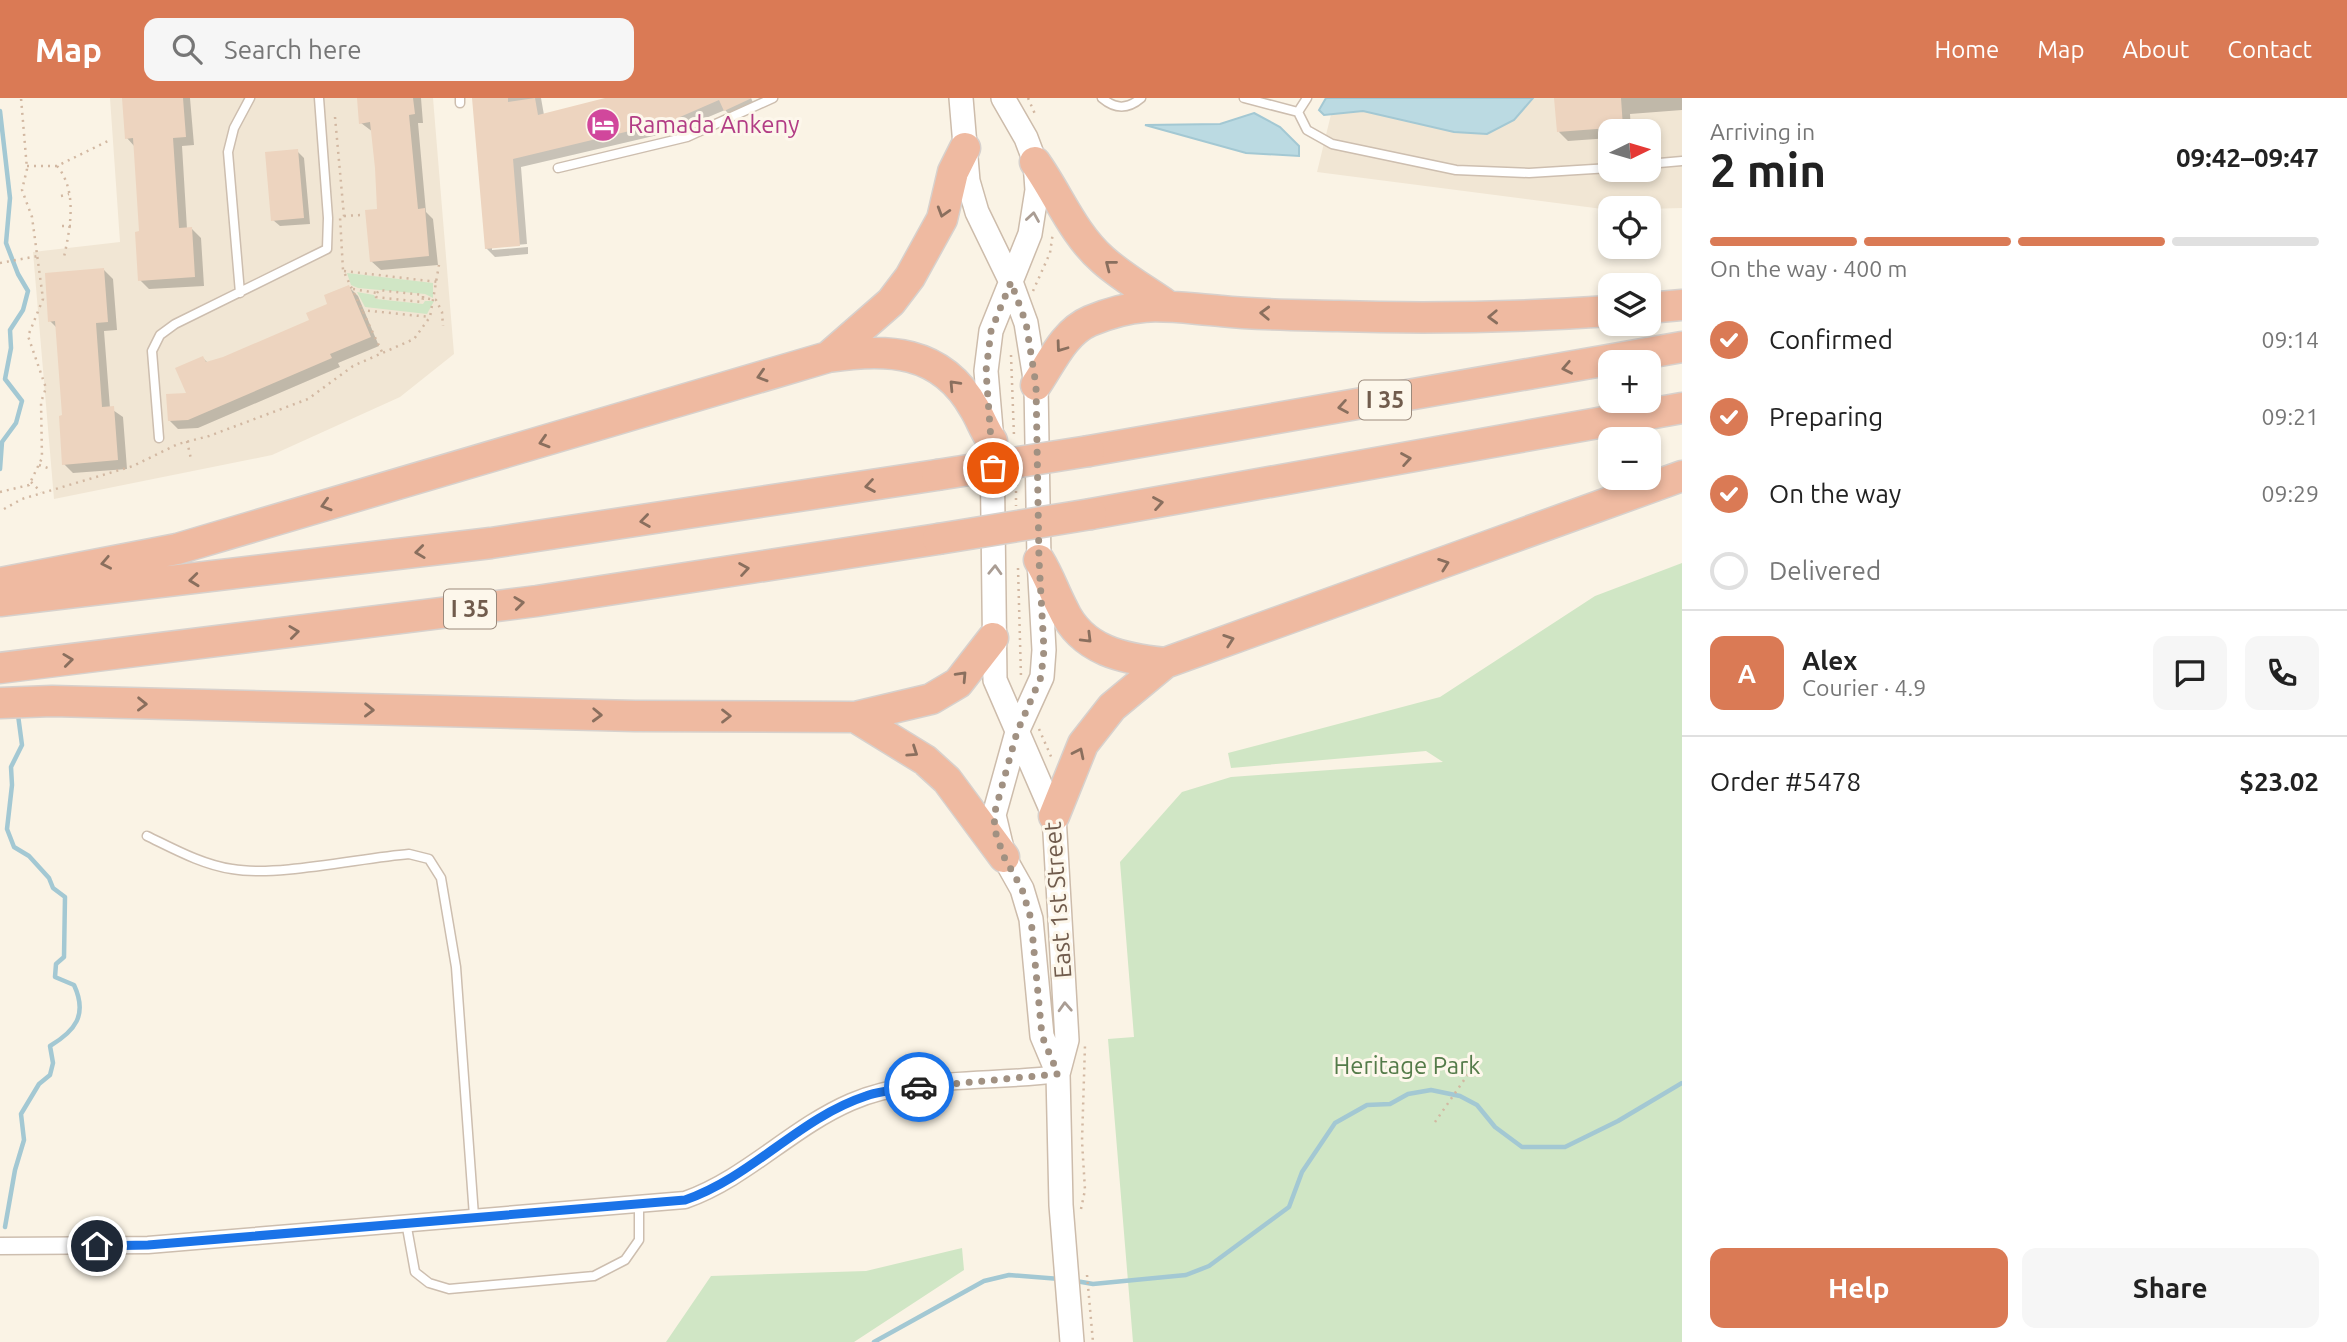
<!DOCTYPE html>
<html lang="en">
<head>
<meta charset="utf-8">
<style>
	:root { --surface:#fff; --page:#f6f6f6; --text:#222; --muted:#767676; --line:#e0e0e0; --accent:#da7a55 }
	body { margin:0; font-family:Ubuntu,sans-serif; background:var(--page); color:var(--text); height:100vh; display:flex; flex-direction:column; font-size:26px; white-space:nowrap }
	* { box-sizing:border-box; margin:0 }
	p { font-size:23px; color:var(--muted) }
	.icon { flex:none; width:38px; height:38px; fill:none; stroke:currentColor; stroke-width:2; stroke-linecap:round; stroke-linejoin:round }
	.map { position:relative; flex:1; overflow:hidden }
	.sheet { display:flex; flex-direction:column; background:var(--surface); width:665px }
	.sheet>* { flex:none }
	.needle { width:46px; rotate:85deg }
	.buttons { position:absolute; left:1598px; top:21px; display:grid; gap:14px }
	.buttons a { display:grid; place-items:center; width:63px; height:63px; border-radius:14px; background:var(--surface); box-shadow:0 4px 10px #0003; font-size:35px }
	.pin { position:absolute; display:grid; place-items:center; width:60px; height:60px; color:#fff; margin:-30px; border:4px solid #fff; border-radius:50%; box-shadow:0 2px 7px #0007 }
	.courier { position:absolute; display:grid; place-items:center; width:70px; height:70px; margin:-35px; border:5px solid #1a73e8; border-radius:50%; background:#fff; color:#222; box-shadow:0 2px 9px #0007 }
	.headline em { font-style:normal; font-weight:700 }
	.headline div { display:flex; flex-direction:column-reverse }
	.headline { display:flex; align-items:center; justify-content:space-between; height:119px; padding:0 28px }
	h1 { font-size:46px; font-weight:700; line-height:52px }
	.bar { display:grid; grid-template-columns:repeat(4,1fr); gap:10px 7px; align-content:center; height:84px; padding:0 28px }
	.bar i { height:9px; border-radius:5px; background:var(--line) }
	.bar .selected { background:var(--accent) }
	.bar p { grid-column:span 4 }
	.line { display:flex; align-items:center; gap:18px; padding:0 28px; border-top:2px solid var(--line) }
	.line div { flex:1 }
	.round { display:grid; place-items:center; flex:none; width:74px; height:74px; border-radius:14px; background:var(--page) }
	ol { padding:0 28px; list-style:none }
	li { display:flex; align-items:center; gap:21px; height:77px }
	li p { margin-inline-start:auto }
	li .icon { padding:7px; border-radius:50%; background:var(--accent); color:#fff; stroke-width:4 }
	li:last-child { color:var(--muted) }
	li i { width:38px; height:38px; border:4px solid var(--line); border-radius:50% }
	.action { display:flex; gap:14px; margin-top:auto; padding:14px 28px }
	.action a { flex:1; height:80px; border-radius:14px; background:var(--accent); color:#fff; font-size:28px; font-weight:700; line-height:80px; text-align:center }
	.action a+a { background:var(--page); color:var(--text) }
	header { display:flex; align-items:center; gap:42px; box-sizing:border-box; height:98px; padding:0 35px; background:var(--accent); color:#fff }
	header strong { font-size:33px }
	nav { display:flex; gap:38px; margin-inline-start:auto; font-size:24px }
	.search { width:490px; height:63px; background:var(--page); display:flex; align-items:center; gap:18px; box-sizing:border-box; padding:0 24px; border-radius:14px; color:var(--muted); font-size:26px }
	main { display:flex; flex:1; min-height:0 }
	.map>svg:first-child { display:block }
	.residential { fill:#f1e6d4; fill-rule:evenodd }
	.green { fill:#d0e6c5 }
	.water { fill:#bbdae2; stroke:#a3c8d3; stroke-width:2 }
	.shadow { fill:#0003 }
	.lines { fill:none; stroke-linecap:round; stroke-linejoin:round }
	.stream { stroke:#a3c8d3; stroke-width:4.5 }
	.building { fill:#edd4bf }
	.lane-casing { stroke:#cdbeaf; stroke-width:11 }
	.street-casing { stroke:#cdbeaf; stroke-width:19 }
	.secondary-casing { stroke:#cdbcab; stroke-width:26 }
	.highway-casing { stroke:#d7d1cd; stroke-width:33 }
	.path { stroke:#d2b8a2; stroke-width:2.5; stroke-dasharray:2 5; stroke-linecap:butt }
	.lane { stroke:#fff; stroke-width:8 }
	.street { stroke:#fff; stroke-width:16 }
	.secondary { stroke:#fff; stroke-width:23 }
	.highway { stroke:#efbaa1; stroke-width:30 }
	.highway-bridge-casing { stroke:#d7d1cd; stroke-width:33; stroke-linecap:butt }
	.highway-bridge { stroke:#efbaa1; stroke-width:30 }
	.oneway { stroke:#8a6f5e }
	.oneway2 { stroke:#aa9d94 }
	.done { stroke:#a19182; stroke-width:7; stroke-dasharray:0 12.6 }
	.route { stroke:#1a73e8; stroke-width:9 }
	.labels { text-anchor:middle; stroke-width:6; stroke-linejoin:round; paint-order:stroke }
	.shield { fill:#fdf7eb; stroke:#9b8a7c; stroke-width:2 }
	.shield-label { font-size:23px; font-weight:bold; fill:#715c4d }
	.hotel-label { font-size:24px; fill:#b23c85; stroke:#fdf7eb; text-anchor:start }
	.street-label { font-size:24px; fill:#715c4d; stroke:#fdf7eb }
	.park-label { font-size:24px; fill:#547b49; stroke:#fdf7eb }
</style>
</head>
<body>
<header>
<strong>Map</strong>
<div class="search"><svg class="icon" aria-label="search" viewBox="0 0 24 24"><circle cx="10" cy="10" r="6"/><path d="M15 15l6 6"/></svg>Search here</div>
<nav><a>Home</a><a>Map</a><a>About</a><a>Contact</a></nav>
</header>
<main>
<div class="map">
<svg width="1682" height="1244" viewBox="0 0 1682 1244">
	<rect width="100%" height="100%" fill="#faf3e5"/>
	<!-- residential -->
	<path class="residential" d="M110,0H433L454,256L400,299L272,357L54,401L33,154L120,144Z
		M1335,0H1682V110L1610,112L1317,74ZM1610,33H1648V72H1610Z"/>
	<!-- green -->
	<path class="green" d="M347,175L433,185V200L425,196L358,190L351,187Z
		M357,194L374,197L376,201L423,206L425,203H434L427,216L365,209Z
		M1682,465V1244H1133L1108,941L1134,939L1120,764L1182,694L1231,679L1443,664L1426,653L1231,670L1228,655L1440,599L1595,498Z
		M962,1150L964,1172L854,1244H666L711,1178L866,1173Z"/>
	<!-- water -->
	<path class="water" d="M1326,0H1533L1514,22L1487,36L1454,34L1363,13L1324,17L1319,12Z
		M1254,15L1280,29L1299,48V58L1246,55L1145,27L1220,26Z"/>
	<!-- shadow -->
	<path class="shadow" d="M124,0H190L194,47L182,48L187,131H192L201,140L204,188L149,191L140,182L141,135L135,49L127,40Z
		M358,0H421L423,25H418L426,114L433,121L438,167L381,172L371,163L379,113L373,34L361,25Z
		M474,0H541L544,17L612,0H751L756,11L734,21L725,12L687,28L690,33L680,38L675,33L521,69L527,146L492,149V152L528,149V156L495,159L486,150Z
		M1556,0H1682V12L1630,16L1631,33H1610V40L1568,43L1559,34Z
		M297,53L304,60L310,126L280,128L273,122Z
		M104,172L113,181L117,232L104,233L110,310L123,319L127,371L73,375L64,366V319L58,231L50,223Z
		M349,189L358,198L379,248L338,265L340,269L198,330L178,331L169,322L188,296L203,260L208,265L223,261L311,223Z"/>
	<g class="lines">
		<!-- stream -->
		<path class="stream" d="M0,13L10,100L6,145L18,176L28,193L23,212L10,232L11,250L5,281L22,303L16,325L2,344L0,371
			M5,1129L15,1072L24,1042L21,1016L39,986L50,977L53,965L50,948C75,933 88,917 74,887L55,879L56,866L64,859L65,799L53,790L49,780L29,758L14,749L7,731L12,687L11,669L22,647L18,617
			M1076,1183L1093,1186L1186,1177L1209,1168L1289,1109L1302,1074L1335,1025L1367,1007L1390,1006L1408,996L1431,992L1460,998L1477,1007L1495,1029L1522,1049H1565L1618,1023L1682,985
			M874,1244L984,1183L1009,1177L1060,1181"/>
	</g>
	<!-- building -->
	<path class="building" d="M122,0H183L186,39L173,40L179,130L192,129L195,179L138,183L135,134L139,133L133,40L125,41Z
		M357,0H413L415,16L409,17L418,111L425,110L429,158L370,164L365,112L377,111L375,70L370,24L359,26Z
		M472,0H508V4L535,0L538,17L605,0H752L724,13L719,2L680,19L682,24L670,30L667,24L513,61L520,148L485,151Z
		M1554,0H1621L1623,29L1557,34Z
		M298,51L304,120L271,123L265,54Z
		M104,170L108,224L96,225L102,309L114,308L118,362L62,367L59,318L62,317L55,223L48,224L45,175Z
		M349,187L371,239L330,256L332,260L188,322L168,323L166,296L186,295L175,270L203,258L206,264L223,259L309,222L306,215L327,206L324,197Z"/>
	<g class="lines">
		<!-- lane casing -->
		<g class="lane-casing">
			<path id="lane" d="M1102,0C1115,11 1127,12 1141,0
				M1244,0L1298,14L1307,0
				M460,5V0
				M1298,14L1307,32L1332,46L1456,72L1529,75L1610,70
				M1648,66L1682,63
				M558,70L687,39L773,0
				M240,195L228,54L234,30L250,0
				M159,340L152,253L160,237L175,226L327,151L328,120L319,0
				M147,738C174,751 203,767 232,771C278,779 360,760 409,756L429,761L441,780L456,869L474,1118
				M406,1124L415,1174L429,1185L449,1191L594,1178L625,1162L639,1142V1105"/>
		</g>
		<!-- street casing -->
		<g class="street-casing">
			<path id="street" d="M0,1148L148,1147L685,1102C747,1080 791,1030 851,1004C913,977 991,985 1058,976"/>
		</g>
		<!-- secondary casing -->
		<g class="secondary-casing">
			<path id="secondary" d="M961,0L968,83L977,114L1011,184L1026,225L1036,287L1039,462L1044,552L1042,579L1017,634L994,717L1004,759L1022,791L1031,821L1042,938L1058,976
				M1003,0L1026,40L1035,64L1037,92L1030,136L991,233L986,273L992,343L995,582L1054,718L1067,942L1058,976L1061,1107L1072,1244"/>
		</g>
		<!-- highway casing -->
		<g class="highway-casing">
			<path id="highway" d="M1035,64C1058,96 1073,136 1103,162C1122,179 1145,192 1165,206
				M1648,210L1682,207
				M828,259L891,204L910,179L942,121L953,74L965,50
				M1036,287C1051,265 1064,234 1090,223C1142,201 1168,209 1221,213C1259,217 1299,217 1338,218C1429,221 1520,219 1610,213
				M1089,353L1682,249
				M1091,416L1682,310
				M1039,462C1049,478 1054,494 1063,511C1082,553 1124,561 1165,565
				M0,485L177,451L828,259C886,250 941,251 974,310C981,321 984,332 992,343
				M0,503L491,445L937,377
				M0,570L537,503L938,441
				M0,605L52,603L635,618L855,619L931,601L958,585L993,540
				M855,619L925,662L947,682L1004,759
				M1054,718L1083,646L1112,609L1165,565L1682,378"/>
		</g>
		<!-- path -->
		<path class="path" d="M1028,0L1035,16
			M335,19L344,118L340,119L343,172L382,254
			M27,68H57L110,42
			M57,68C78,93 70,131 64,159
			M61,98L69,96
			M344,118L362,117
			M62,128H71
			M0,165L38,158
			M344,173L438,184
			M353,191L377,195L376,199L422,204L423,200L436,202L442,214L443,228
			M1033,193L1050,155L1053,134
			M377,195L379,192L423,197V200
			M361,212L430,219
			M1011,257L1014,338
			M187,343L191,361
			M39,367L51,371
			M31,384L41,394
			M1016,386V408
			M0,394L29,387L42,360L41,304L46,290L28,238L43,201L32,119L22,92L27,71L21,0
			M4,411L22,401L133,368L178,346L209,338L308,301L353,268L414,241L430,219L439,167
			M1018,470L1021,579
			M1039,631L1053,663
			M1435,1024L1471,972L1474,963
			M1081,1111L1085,1092L1082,1043L1085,947
			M1087,1177L1093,1244"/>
		<!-- lane -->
		<use href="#lane" class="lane"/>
		<!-- street -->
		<use href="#street" class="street"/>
		<!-- secondary -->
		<use href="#secondary" class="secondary"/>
		<!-- highway -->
		<use href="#highway" class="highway"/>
		<!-- highway-bridge casing -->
		<g class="highway-bridge-casing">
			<path id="highway-bridge" d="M937,377L1089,353
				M938,441L1091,416"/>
		</g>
		<!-- highway-bridge -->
		<use href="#highway-bridge" class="highway-bridge"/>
	</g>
	<!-- one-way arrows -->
	<defs><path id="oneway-chevron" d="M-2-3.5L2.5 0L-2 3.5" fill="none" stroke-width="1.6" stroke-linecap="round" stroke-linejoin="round" transform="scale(1.75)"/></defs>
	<g class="oneway">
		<use href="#oneway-chevron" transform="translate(943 114) rotate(107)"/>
		<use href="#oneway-chevron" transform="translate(1110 167) rotate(-142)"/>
		<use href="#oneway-chevron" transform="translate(1265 215) rotate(-178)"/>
		<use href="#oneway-chevron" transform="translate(1493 219) rotate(178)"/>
		<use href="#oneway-chevron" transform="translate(1061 249) rotate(126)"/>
		<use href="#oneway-chevron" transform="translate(1567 270) rotate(169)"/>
		<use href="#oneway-chevron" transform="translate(762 278) rotate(163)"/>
		<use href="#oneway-chevron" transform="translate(954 287) rotate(-133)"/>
		<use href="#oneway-chevron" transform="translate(1343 309) rotate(170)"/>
		<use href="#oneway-chevron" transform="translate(544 344) rotate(163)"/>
		<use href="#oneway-chevron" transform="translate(1406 361) rotate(-10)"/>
		<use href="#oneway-chevron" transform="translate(870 388) rotate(171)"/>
		<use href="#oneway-chevron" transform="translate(1158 405) rotate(-10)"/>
		<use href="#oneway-chevron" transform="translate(326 407) rotate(163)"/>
		<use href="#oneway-chevron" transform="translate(645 423) rotate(172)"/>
		<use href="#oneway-chevron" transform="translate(420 454) rotate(173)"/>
		<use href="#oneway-chevron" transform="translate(106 465) rotate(169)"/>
		<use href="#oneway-chevron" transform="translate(1444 466) rotate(-20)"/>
		<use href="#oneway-chevron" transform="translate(744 471) rotate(-9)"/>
		<use href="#oneway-chevron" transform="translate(194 482) rotate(174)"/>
		<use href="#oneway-chevron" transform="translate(519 505) rotate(-7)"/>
		<use href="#oneway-chevron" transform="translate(294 534) rotate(-7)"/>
		<use href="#oneway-chevron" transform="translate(1087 540) rotate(45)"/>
		<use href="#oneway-chevron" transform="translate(1229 542) rotate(-19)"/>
		<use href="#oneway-chevron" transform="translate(68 562) rotate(-7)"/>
		<use href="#oneway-chevron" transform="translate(962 578) rotate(-47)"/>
		<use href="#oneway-chevron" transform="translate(142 606) rotate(1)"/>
		<use href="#oneway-chevron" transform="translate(369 612) rotate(1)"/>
		<use href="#oneway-chevron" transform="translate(597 617) rotate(2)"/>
		<use href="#oneway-chevron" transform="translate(726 618)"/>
		<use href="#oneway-chevron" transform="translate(913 654) rotate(34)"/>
		<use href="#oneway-chevron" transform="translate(1079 655) rotate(-64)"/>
	</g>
	<g class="oneway2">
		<use href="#oneway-chevron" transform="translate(1033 119) rotate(-81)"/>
		<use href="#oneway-chevron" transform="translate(995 472) rotate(-88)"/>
		<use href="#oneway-chevron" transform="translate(1065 909) rotate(-93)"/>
	</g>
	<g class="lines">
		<!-- done -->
		<path class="done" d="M919,989L1058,976L1042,938L1031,821L1022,791L1004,759L995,733L994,717L1017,634L1041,579L1044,552L1039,462L1036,287L1026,225L1011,184L991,233L986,273L993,370"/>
		<!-- route -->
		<path class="route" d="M97,1148L148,1147L685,1102C752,1079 799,1020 866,998C882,992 901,991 919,989"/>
	</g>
	<!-- icons -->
	<defs>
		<g id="hotel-disc" transform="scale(1.75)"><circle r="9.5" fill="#d1479c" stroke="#fdf7eb"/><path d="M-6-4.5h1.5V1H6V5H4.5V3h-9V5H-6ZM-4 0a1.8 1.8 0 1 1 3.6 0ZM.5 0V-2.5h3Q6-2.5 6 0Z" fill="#fff"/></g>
	</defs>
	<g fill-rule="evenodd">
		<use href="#hotel-disc" x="603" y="27"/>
	</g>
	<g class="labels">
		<!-- shield labels -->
		<g class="shield">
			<rect x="1359" y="282.5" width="52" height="39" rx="5"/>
			<rect x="444" y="491.5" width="52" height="39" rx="5"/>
		</g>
		<g class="shield-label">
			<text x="1385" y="310">I 35</text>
			<text x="470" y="519">I 35</text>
		</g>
		<!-- hotel labels -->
		<g class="hotel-label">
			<text x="628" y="35">Ramada Ankeny</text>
		</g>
		<!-- street labels -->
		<g class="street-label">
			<text transform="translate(1058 802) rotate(-94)" y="8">East 1st Street</text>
		</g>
		<!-- park labels -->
		<g class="park-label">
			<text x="1407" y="976">Heritage Park</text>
		</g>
	</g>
</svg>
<div class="buttons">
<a><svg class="needle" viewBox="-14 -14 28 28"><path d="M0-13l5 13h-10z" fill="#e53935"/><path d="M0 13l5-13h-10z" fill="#767676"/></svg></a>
<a><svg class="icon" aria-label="locate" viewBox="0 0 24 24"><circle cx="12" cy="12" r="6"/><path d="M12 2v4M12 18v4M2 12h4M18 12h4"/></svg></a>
<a><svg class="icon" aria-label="layers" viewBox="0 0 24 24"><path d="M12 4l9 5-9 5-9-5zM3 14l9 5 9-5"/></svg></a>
<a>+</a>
<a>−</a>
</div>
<div class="pin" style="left:993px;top:370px;background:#ea580c"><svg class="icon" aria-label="bag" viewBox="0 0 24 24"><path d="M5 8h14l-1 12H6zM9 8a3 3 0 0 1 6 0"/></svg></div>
<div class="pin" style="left:97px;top:1148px;background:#1f2937"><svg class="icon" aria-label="home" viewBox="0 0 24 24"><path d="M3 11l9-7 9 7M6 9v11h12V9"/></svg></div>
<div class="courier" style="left:919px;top:989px"><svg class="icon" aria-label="car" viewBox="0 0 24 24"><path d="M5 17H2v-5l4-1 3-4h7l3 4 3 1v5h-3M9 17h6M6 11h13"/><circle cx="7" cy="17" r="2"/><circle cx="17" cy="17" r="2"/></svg></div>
</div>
<section class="sheet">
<div class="headline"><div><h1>2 min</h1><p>Arriving in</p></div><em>09:42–09:47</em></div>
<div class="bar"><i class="selected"></i><i class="selected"></i><i class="selected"></i><i></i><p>On the way · 400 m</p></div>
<ol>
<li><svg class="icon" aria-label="check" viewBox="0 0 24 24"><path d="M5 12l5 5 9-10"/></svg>Confirmed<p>09:14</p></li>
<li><svg class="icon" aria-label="check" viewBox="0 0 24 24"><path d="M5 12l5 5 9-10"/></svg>Preparing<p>09:21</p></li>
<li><svg class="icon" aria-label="check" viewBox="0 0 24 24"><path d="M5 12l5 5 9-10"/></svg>On the way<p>09:29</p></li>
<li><i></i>Delivered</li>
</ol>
<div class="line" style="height:126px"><b class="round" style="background:var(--accent);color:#fff">A</b><div><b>Alex</b><p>Courier · 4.9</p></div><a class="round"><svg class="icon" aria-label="chat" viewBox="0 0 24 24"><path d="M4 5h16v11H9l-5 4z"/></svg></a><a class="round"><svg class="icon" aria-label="phone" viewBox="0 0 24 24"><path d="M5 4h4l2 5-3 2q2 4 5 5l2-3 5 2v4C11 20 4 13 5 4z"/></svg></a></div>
<div class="line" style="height:91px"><div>Order #5478</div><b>$23.02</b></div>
<div class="action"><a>Help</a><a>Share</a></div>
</section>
</main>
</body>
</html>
